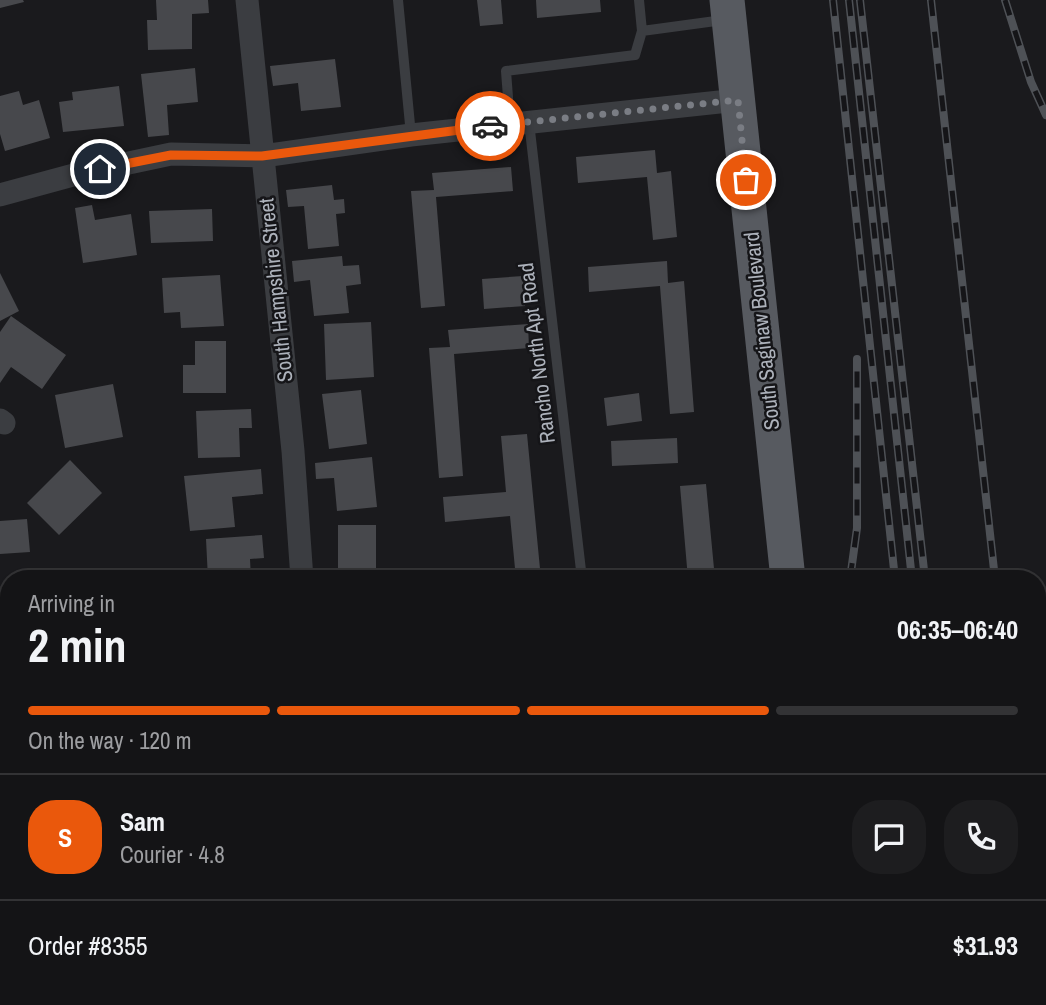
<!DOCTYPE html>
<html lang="en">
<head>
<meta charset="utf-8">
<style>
	:root { --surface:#141416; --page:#1d1d1f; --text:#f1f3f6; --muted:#9d9ea1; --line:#333335; --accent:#ea580c }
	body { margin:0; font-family:"Archivo Narrow",sans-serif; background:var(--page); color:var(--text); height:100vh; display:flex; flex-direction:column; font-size:26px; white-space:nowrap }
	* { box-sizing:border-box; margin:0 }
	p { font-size:23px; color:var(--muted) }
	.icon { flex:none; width:38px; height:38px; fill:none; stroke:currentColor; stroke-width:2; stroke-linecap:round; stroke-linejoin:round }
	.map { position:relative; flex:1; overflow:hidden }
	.panel { position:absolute; left:0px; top:570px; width:1046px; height:436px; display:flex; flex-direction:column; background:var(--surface); border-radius:28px 28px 0 0; box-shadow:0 2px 5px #0004,0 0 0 2px var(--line) }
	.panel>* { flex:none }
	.pin { position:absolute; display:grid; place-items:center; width:60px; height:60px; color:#fff; margin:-30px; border:4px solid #fff; border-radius:50%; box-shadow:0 2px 7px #0007 }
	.courier { position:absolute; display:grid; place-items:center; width:70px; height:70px; margin:-35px; border:5px solid #ea580c; border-radius:50%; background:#fff; color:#222; box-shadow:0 2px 9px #0007 }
	.head em { font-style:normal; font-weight:700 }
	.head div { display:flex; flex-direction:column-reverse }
	.head { display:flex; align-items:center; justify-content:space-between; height:119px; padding:0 28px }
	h1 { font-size:46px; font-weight:700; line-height:52px }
	.bar { display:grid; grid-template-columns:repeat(4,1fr); gap:10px 7px; align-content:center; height:84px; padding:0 28px }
	.bar i { height:9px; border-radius:5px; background:var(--line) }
	.bar .selected { background:var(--accent) }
	.bar p { grid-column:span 4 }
	.line { display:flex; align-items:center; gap:18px; padding:0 28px; border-top:2px solid var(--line) }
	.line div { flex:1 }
	.round { display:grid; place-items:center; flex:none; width:74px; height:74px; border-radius:28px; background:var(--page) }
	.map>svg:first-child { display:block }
	.building { fill:#47484c }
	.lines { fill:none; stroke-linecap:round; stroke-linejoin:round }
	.lane { stroke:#3b3d41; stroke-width:10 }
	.street { stroke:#3b3d41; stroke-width:23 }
	.secondary { stroke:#494c51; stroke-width:32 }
	.primary { stroke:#575a60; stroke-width:35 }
	.rail-casing { stroke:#4e5156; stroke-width:8 }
	.rail { stroke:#151518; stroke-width:5; stroke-dasharray:16; stroke-linecap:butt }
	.done { stroke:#7a7d84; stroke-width:7; stroke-dasharray:0 12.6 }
	.route { stroke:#ea580c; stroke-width:9 }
	.labels { text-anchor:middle; stroke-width:5; stroke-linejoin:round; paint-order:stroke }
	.street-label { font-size:21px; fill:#adb2bb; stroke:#151518 }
</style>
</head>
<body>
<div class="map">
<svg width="1046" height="1005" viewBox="0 0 1046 1005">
	<rect width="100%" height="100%" fill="#1a1a1d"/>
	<!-- building -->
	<path class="building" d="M0,0H23L24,2L0,8Z
		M156,0H208L209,13L192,14V49L148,50L147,20H157Z
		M477,0H501L503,24L480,26Z
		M536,0H600L601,12L537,18Z
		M335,59L341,107L301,111L298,83L273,86L270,66Z
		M195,68L198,102L167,105L169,135L148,137L141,74Z
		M119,86L124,126L63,132L59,102L73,100L72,92Z
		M19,91L23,105L39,100L50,138L5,151L0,134V96Z
		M655,150L657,173L671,171L677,237L653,240L647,177L578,183L576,157Z
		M511,167L513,191L436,197L445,306L421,308L411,191L434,190L432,173Z
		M332,185L334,200L344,199L345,213L336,214L339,246L308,249L304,206L288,207L286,190Z
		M92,205L95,220L131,214L137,255L83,263L75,208Z
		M212,209L213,241L151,243L149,211Z
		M342,256L343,266L359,265L361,284L346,286L349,313L314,316L310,280L294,282L292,261Z
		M667,261L668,283L684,281L694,412L670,414L660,286L589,292L588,267Z
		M0,273L19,311L0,321Z
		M220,275L224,326L181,328L180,312L164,313L162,278Z
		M523,276L525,306L484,309L482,279Z
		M11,316L66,355L42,389L11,367L0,383V332Z
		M371,322L374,377L326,380L324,324Z
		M528,324L529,348L454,354L463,476L439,478L429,348L450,347L448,330Z
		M195,341H226V393H183V365H195Z
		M113,384L123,437L65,448L55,395Z
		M361,390L367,444L329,449L322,394Z
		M639,393L642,421L607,426L604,398Z
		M251,409L252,428H239L240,457L198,458L196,411Z
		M527,434L541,579H516L510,516L445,522L443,497L506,492L501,436Z
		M677,438L678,463L612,466L611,441Z
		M372,457L377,507L337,511L334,478L316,479L315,463Z
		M70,460L102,493L59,535L27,503Z
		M261,469L263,494L232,497L235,527L190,531L184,476Z
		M706,484L715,579H688L680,486Z
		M27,519L30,552L0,554V521Z
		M338,525H376V579H338Z
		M262,535L264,558L250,559L251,579H208L206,539Z
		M0,624H9V671H0Z
		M0,760H9V807H0Z
		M271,998H300V1005H271Z
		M329,998H388V1005H329Z"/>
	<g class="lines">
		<!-- lane -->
		<path class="lane" d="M398,0L411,135
			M639,0L642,31L723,20
			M529,122L582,579
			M510,124L506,71L635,55L642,31
			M70,1005L71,998
			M321,1005V998
			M403,1005L404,998"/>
		<!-- street -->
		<path class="street" d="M247,0L293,451L302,579
			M0,195L77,174L171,154L263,156L411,135L738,100
			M0,420L4,423
			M0,705H9"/>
		<!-- secondary -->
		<path class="secondary" d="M1038,907H1046
			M0,909H9
			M1038,944H1046
			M0,950H9"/>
		<!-- primary -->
		<path class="primary" d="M727,0L788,579
			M773,998L780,1005
			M806,998V1005
			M855,998L856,1005"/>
		<!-- rail casing -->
		<g class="rail-casing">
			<path id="rail" d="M833,0L895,579
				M849,0L912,579
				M860,0L925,579
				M931,0L995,579
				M1005,0L1031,82L1046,115
				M850,579L857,528V359
				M1038,989L1039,1005
				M941,998L942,1005
				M956,998L957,1005
				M970,998L971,1005
				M739,1005L742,998"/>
		</g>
		<!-- rail -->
		<use href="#rail" class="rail"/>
	</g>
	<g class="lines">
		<!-- done -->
		<path class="done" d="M490,126L738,100L746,180"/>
		<!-- route -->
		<path class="route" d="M100,169L171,155L262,156L490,126"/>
	</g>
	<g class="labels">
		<!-- street labels -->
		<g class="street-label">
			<text transform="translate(276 290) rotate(-96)" y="7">South Hampshire Street</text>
			<text transform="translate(762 331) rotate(-96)" y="7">South Saginaw Boulevard</text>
			<text transform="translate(537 353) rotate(-97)" y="7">Rancho North Apt Road</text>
		</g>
	</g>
</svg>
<div class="pin" style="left:746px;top:180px;background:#ea580c"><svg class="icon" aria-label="bag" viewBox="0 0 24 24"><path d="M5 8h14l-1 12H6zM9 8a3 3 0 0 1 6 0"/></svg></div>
<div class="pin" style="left:100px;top:169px;background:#1f2937"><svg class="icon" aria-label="home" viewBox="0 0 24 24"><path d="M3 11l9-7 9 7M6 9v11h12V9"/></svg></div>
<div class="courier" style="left:490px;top:126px"><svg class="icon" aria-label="car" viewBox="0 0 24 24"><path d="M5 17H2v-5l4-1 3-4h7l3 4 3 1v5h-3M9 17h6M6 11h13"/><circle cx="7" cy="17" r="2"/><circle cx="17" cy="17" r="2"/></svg></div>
<section class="panel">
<div class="head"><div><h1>2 min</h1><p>Arriving in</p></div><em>06:35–06:40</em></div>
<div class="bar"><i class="selected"></i><i class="selected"></i><i class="selected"></i><i></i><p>On the way · 120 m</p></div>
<div class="line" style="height:126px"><b class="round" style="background:var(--accent);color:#fff">S</b><div><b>Sam</b><p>Courier · 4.8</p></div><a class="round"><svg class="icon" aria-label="chat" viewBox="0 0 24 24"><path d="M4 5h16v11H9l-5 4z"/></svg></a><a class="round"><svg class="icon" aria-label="phone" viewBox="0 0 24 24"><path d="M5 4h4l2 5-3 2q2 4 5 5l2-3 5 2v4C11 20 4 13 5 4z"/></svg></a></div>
<div class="line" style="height:91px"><div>Order #8355</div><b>$31.93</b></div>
</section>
</div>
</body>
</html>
